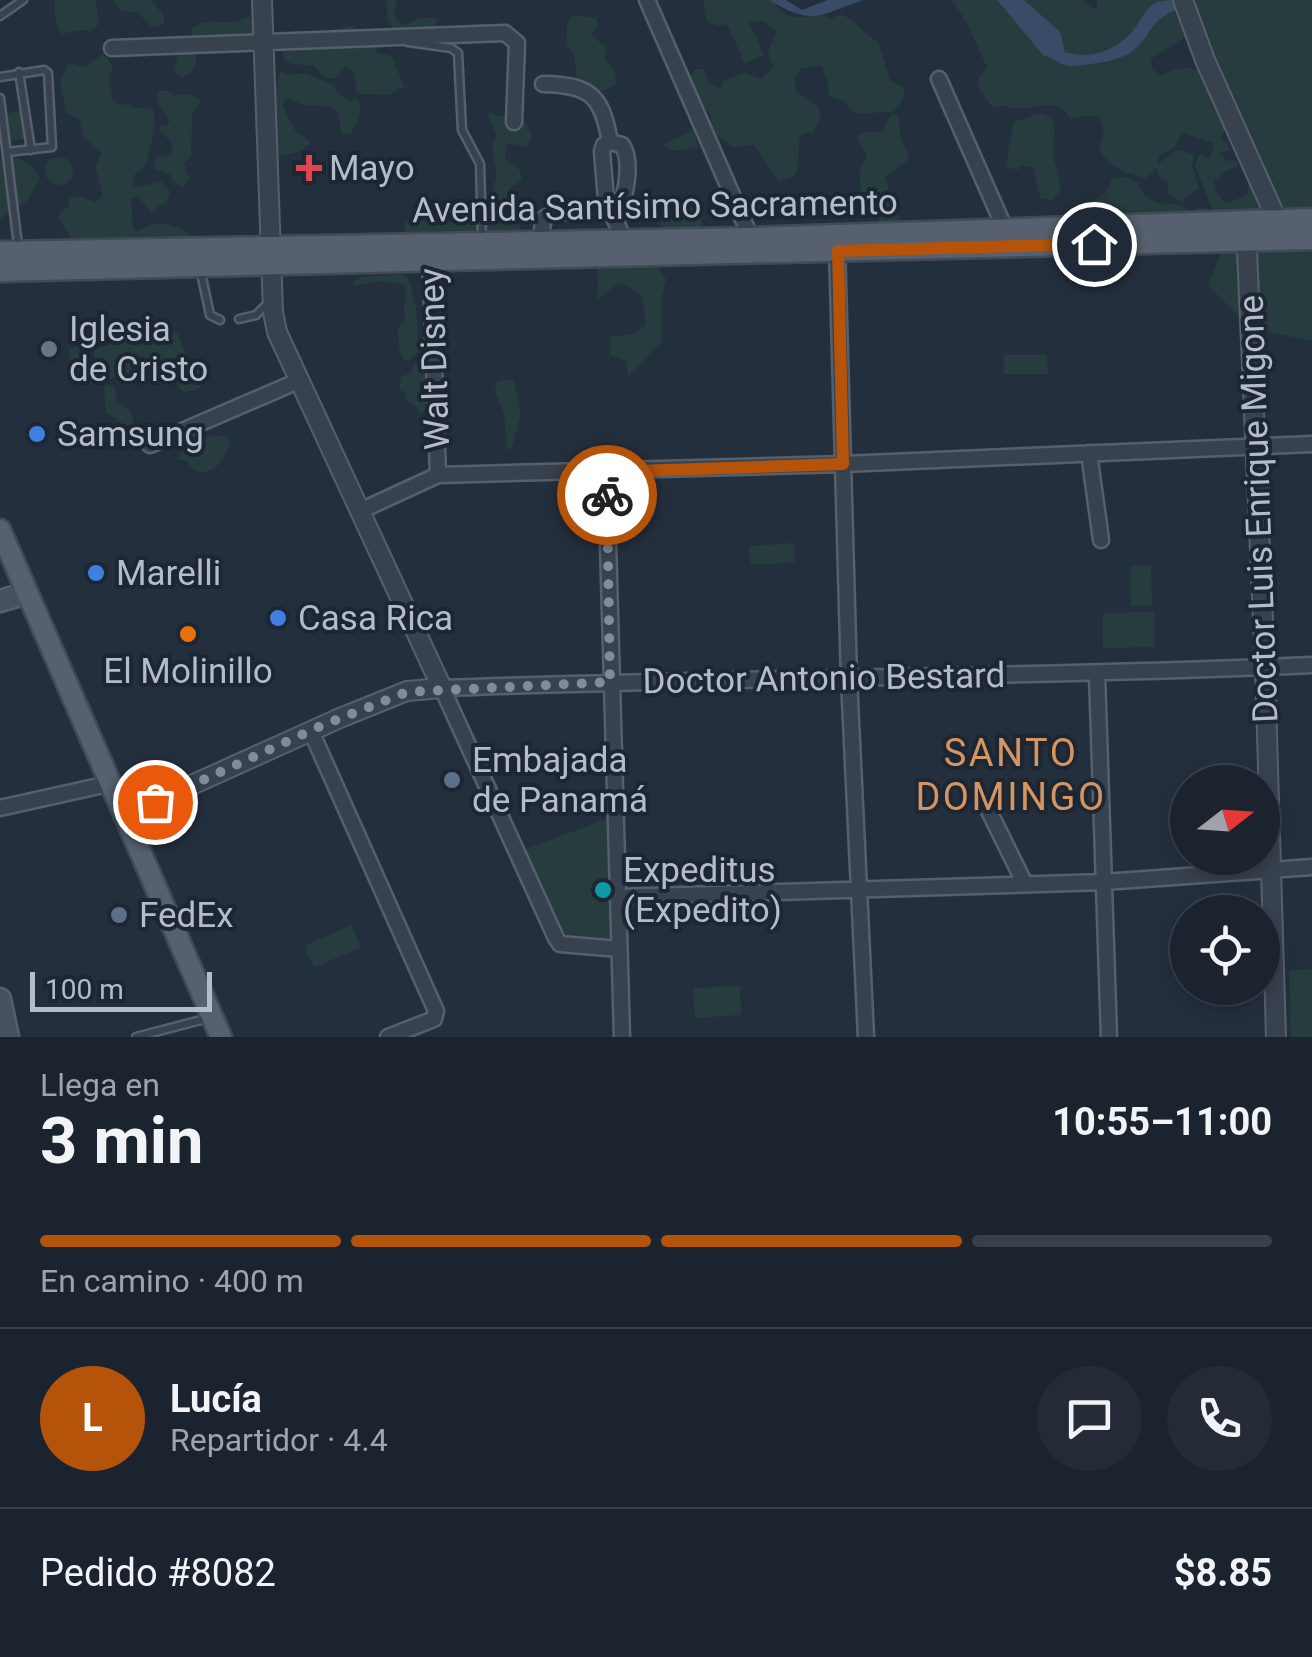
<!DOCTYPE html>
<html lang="es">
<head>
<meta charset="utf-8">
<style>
	:root { --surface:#1b232e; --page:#242b36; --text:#f1f3f6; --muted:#a0a4aa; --line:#39404a; --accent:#b45309 }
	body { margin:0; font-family:Roboto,sans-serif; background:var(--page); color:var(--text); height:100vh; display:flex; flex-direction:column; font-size:38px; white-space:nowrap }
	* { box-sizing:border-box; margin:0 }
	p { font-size:32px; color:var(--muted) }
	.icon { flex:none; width:55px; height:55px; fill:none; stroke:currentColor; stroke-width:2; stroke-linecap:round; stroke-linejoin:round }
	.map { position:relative; height:1037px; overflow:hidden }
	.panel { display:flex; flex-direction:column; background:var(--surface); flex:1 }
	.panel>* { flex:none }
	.needle { width:65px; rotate:73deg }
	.tools { position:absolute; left:1170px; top:765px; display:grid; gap:20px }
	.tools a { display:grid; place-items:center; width:110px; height:110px; border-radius:50%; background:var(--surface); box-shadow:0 5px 15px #0003,0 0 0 2px var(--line); font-size:50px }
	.scale { position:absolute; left:30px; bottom:25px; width:182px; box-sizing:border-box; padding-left:10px; border:5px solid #b4bcc9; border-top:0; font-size:28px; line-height:35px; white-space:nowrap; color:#b4bcc9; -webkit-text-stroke:8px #1d2633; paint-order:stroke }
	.pin { position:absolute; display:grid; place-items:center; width:85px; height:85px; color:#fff; margin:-42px; border:5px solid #fff; border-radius:50%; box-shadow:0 2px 10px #0007 }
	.courier { position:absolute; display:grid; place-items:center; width:100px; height:100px; margin:-50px; border:8px solid #b45309; border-radius:50%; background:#fff; color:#222; box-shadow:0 2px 12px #0007 }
	.summary em { font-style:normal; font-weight:700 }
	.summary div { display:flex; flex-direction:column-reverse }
	.summary { display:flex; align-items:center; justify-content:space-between; height:170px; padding:0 40px }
	h1 { font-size:65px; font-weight:700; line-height:75px }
	.bar { display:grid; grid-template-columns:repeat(4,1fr); gap:15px 10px; align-content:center; height:120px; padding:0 40px }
	.bar i { height:12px; border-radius:8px; background:var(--line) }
	.bar .selected { background:var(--accent) }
	.bar p { grid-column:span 4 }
	.line { display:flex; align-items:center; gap:25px; padding:0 40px; border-top:2px solid var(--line) }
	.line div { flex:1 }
	.round { display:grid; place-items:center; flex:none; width:105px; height:105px; border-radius:52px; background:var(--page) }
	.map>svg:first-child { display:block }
	.green { fill:#263c3f; fill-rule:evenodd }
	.water { fill:#394c67 }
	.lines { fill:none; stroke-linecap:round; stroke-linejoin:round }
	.service-casing { stroke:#565f6c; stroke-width:11 }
	.minor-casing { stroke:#565f6c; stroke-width:19 }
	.tertiary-casing { stroke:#565f6c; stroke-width:22 }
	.secondary-casing { stroke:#565f6c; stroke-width:25 }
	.primary-casing { stroke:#414a57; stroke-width:25 }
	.service { stroke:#38414e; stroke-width:6 }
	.minor { stroke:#38414e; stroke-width:14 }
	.tertiary { stroke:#38414e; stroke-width:18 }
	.secondary { stroke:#465061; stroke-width:20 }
	.primary { stroke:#56606e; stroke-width:20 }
	.done { stroke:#828b98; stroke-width:10; stroke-dasharray:0 18 }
	.route { stroke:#b45309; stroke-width:12 }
	.health-dot { fill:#e0444e; stroke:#1d2633; stroke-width:4 }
	.worship-dot { fill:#6b7280; stroke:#1d2633; stroke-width:4 }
	.shop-dot { fill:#3f7fe0; stroke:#1d2633; stroke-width:4 }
	.food-dot { fill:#e8710a; stroke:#1d2633; stroke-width:4 }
	.service-dot { fill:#5c6f8a; stroke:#1d2633; stroke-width:4 }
	.culture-dot { fill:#0f9aa8; stroke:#1d2633; stroke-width:4 }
	.labels { text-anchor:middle; stroke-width:8; stroke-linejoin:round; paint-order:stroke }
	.poi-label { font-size:35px; fill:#b4bcc9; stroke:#1d2633; text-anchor:start }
	.street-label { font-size:35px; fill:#b4bcc9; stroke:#1d2633 }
	.neighbourhood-label { font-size:38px; letter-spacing:2.5px; fill:#d59563; stroke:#1d2633 }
</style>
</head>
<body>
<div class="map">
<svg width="1312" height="1037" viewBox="0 0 1312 1037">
	<rect width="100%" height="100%" fill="#242f3e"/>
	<!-- green -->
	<path class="green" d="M55,0H96L99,24L90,32L83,30L61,34L55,18Z
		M113,0H151L164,16V24L151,27L138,12L121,11Z
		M386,0H397L394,12L397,21L404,25L419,18H437L434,29L394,30L388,20Z
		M703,0H773C786,24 799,17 821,14L831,19L840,14C853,18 865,35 878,42L890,80L904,88L903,100L892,113C873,108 857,124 844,101L829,96L827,80L821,65L800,69L795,79L796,91L819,107L821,117L813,132L802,134L799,138L798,168L795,176L779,182L754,145L732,147L709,129L711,115L692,94L689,77L696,69H704L709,82L721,90L724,80L745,73L762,79L773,67L768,52L776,32L763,21L749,22L764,55L745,64L727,24L717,26L707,21Z
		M952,0H1084L1092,9L1097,8V0H1167L1175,4L1185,0H1312V210L1284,211L1271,184L1267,196L1272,212L1125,218L1116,212L1089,214L1087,204L1106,193L1112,179L1127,177L1137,182C1151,213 1169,197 1191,211L1204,207L1213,211L1195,166L1200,154L1210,159L1214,143L1183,133L1174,148L1159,155L1158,164L1176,150L1194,154L1192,165L1199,189L1186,196L1183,203L1169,195L1167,181L1159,176L1156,168L1146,178C1125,173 1109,168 1099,149L1104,133L1099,117L1088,115L1071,119C1067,115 1065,109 1060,107C1045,99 1023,115 1003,105L993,108L980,91L978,80L987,67L967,23ZM1184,38L1195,56H1214L1226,82C1202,72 1187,60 1162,76C1154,73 1150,68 1151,59ZM1230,92C1246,126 1235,123 1238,156C1239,172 1252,177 1247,195L1226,204L1217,194L1213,177L1218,181L1225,171L1238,167L1236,161H1228L1219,154L1229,150L1227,142L1221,140L1225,128L1221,112Z
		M572,15L596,18L598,24L591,35L607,48L605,59L615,73L616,85L597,93L577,78L574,53L566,45L567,24Z
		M248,17L256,20L255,42L195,45L191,29C211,14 228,29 248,17Z
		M352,26L365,32L378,53L392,56L405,89L399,88L389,95L357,94L354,74L346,66L335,79L323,77L314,66C298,63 282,69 282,48L322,41L333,29Z
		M178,53H193L196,57C197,67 190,75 181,77L174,71Z
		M103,54L113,66L109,77L113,101L120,105L129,104L136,109L147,107L154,110C155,121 151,159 144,167C140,171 135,173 132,178L135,187L162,182L170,191L167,202L160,205L152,214L138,196L131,199L133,228L138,231C157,219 173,223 191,235V240L76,246L58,217L61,212L68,207L70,198L78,196L95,202L103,195L95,167L101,153L82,135L80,120L66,112L60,82L69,63L85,67Z
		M280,71L290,75L304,73L334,85L337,92L350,101L356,97C365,109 356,123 350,135L341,134L339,114L331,107L303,105L288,98L283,103C286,115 291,122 296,132L309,140L310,144L301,151L275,157L272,107Z
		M157,91H169L173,95L191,94L201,101L192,114L191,157L184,163L189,179L182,187L173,182L171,174L155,169L153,164L157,157L170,154L173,149L171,141L159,131L160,126L167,125L170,120L159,105Z
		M19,111L26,113L27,135L25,139L0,142V115Z
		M487,113L506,117L509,122H525L532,135L527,147L507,143L505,159L519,169L522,180L511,187L499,213L493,212C489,194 492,194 496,178C499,163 486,152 497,136Z
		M1043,113L1055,122L1053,154L1061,189L1053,200L1040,198L1034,168L1021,165L1018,170L1006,167L1013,122Z
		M894,114L899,118L901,140L909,156L907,161L885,177L902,225L879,226V205L861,194L859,171L867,156L857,137L861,133L883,131L889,117Z
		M694,130L698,148L671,151L663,145Z
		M4,154C19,158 35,163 40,179L28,200L0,219V159Z
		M45 171a14 14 0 1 1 28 0a14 14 0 1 1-28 0Z
		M691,206L699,213L703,230H674L660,225L662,217L673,207Z
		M494,218L507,224L518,221L521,234L406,240L404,223C435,215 465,229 494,218Z
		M1312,243V341L1250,328L1208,285L1221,253Z
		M654,261L666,279L661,300L662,341L628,377L626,361L610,355V336L630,335L646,325L642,297L627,286L617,284L597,300L598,266Z
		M403,274C418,285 417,332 419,351L408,361L403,359L399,349L398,328L405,320L404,304L407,300L404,284L380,281L356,286L353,282L361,277Z
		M125,320H132L149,332L158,327L177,333L186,355L201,372L200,389L185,392L180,389L175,375L165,374L156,363L141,356L134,358L130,372C102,379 88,396 65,372L70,358L69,349L78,346L84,369L89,368L94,361V349L109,345L118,338L116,325Z
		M1003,355H1047L1048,374H1004Z
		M414,365H422L424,369L426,409L420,414L415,405L406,400L405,393L399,389L402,376L411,373Z
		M506,379L514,381L521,414L511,450L507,448L504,413L495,393L496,382Z
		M107,384L115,388L116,401L130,411L134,423L123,427L114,416L106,413L104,387Z
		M210,435L226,436L231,444C223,460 215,476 195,471L186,461L177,459L182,452Z
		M794,543L795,562L751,565L749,546Z
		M1151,565L1152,605L1131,606L1130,566Z
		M1154,612L1155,647L1103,648V613Z
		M606,819L610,938L602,945L569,938L564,932L526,849Z
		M351,925L361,947L314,968L304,946Z
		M1312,969V1037H1291L1289,970Z
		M740,986L741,1015L695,1018L693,988Z"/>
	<!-- water -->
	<path class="water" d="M769,0H786L802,10L828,0H864C817,15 815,27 769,0Z
		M997,0H1024L1060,32L1065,52C1089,60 1115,51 1131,33C1146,16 1145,0 1172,0L1175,10C1148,23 1153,33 1135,49C1121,62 1091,64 1073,66C1061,67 1055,57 1044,56Z"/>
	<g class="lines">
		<!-- service casing -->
		<g class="service-casing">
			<path id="service" d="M0,16L23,0
				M408,42L451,48L458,53L462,130L480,164L482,238
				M19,72L31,150
				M0,77L44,70L48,73L52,147L7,152
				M0,98L18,245
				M200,268L210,315L220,320
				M239,319L256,315L267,304
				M136,1037L201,1020"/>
		</g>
		<!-- minor casing -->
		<g class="minor-casing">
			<path id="minor" d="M647,0L751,238
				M112,48L505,33L517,43L514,122
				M939,79L1005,229
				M543,84C590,85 602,95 610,142
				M617,220C624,200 634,163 622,145L610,142L604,145L602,151L606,200L624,240
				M541,242L543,219C563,205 588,220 606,200
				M837,246L849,679L866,1037
				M430,255L438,475
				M150,445L298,381
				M1089,453L1101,540
				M606,472L622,1037
				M360,511L438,475L843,464L1312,444
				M1097,674L1109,1037
				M311,731L436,1011L434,1019L388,1037
				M985,803L1025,884
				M0,808L108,784
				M617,897L1104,882L1312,867
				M619,949L560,944L556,938L442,688C732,677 1022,678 1312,665"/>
		</g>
		<!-- tertiary casing -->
		<g class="tertiary-casing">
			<path id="tertiary" d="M1183,0L1205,60L1281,229
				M1246,227L1265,667L1276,1037
				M123,816L340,718L407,691L442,688L277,332L273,312L262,0"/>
		</g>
		<!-- secondary casing -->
		<g class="secondary-casing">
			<path id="secondary" d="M0,601L27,593
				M0,999L8,1037"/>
		</g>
		<!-- primary casing -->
		<g class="primary-casing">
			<path id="primary" d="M0,252L751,238L1312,219
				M0,271L1312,239
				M0,530L221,1037"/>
		</g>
		<!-- service -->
		<use href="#service" class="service"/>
		<!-- minor -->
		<use href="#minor" class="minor"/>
		<!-- tertiary -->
		<use href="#tertiary" class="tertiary"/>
		<!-- secondary -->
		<use href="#secondary" class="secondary"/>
		<!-- primary -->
		<use href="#primary" class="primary"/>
	</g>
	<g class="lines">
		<!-- done -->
		<path class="done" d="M155,802L321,726L407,692L610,682L607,495"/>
		<!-- route -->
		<path class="route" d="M607,495L606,472L843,464L838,251L1094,244"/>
	</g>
	<!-- markers -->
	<path class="health-dot" d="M304 153h10v10h10v10h-10v10h-10v-10h-10v-10h10z"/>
	<circle class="worship-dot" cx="49" cy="349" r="10"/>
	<g class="shop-dot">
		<circle cx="37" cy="434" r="10"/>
		<circle cx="96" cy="573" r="10"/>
		<circle cx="278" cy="618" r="10"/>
	</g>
	<circle class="food-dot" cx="188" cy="634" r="10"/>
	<g class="service-dot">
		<circle cx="452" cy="780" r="10"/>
		<circle cx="119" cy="915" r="10"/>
	</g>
	<circle class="culture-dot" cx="603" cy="890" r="10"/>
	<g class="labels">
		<!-- poi labels -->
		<g class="poi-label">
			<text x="329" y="180">Mayo</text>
			<text x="69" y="341">Iglesia<tspan x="69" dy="40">de Cristo</tspan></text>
			<text x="57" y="446">Samsung</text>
			<text x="116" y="585">Marelli</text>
			<text x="298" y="630">Casa Rica</text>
			<text x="188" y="683" text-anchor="middle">El Molinillo</text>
			<text x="472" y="772">Embajada<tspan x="472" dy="40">de Panamá</tspan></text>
			<text x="623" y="882">Expeditus<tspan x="623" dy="40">(Expedito)</tspan></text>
			<text x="139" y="927">FedEx</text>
		</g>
		<!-- street labels -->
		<g class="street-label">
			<text transform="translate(655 206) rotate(-1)" y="12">Avenida Santísimo Sacramento</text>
			<text transform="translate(434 359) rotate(-92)" y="12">Walt Disney</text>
			<text transform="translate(1258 509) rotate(-92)" y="12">Doctor Luis Enrique Migone</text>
			<text transform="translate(824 678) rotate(-1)" y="12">Doctor Antonio Bestard</text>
		</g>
		<!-- neighbourhood labels -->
		<g class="neighbourhood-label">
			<text x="1011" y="766">SANTO<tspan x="1011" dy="44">DOMINGO</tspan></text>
		</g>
	</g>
</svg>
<div class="tools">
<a><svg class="needle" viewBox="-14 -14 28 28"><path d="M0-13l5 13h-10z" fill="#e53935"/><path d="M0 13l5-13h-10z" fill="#a0a4aa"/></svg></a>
<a><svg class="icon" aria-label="locate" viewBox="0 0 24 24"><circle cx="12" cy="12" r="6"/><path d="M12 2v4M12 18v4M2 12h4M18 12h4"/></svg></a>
</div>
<div class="scale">100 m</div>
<div class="pin" style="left:155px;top:802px;background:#ea580c"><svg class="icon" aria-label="bag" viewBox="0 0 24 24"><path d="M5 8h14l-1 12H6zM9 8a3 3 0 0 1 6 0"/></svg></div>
<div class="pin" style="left:1094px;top:244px;background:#1f2937"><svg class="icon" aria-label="home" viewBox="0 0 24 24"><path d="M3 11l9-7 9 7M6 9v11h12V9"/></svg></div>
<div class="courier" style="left:607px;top:495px"><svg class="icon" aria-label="bike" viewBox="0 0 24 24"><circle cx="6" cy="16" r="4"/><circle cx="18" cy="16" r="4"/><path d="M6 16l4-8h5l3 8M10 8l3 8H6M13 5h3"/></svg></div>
</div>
<section class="panel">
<div class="summary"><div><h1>3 min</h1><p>Llega en</p></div><em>10:55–11:00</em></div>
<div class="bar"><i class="selected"></i><i class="selected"></i><i class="selected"></i><i></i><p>En camino · 400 m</p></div>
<div class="line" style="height:180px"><b class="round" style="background:var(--accent);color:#fff">L</b><div><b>Lucía</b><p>Repartidor · 4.4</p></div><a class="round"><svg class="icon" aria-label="chat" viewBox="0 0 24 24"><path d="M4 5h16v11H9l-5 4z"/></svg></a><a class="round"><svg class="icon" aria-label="phone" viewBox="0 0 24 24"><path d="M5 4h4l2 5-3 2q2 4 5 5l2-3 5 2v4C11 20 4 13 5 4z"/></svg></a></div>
<div class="line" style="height:130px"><div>Pedido #8082</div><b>$8.85</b></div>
</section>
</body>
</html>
